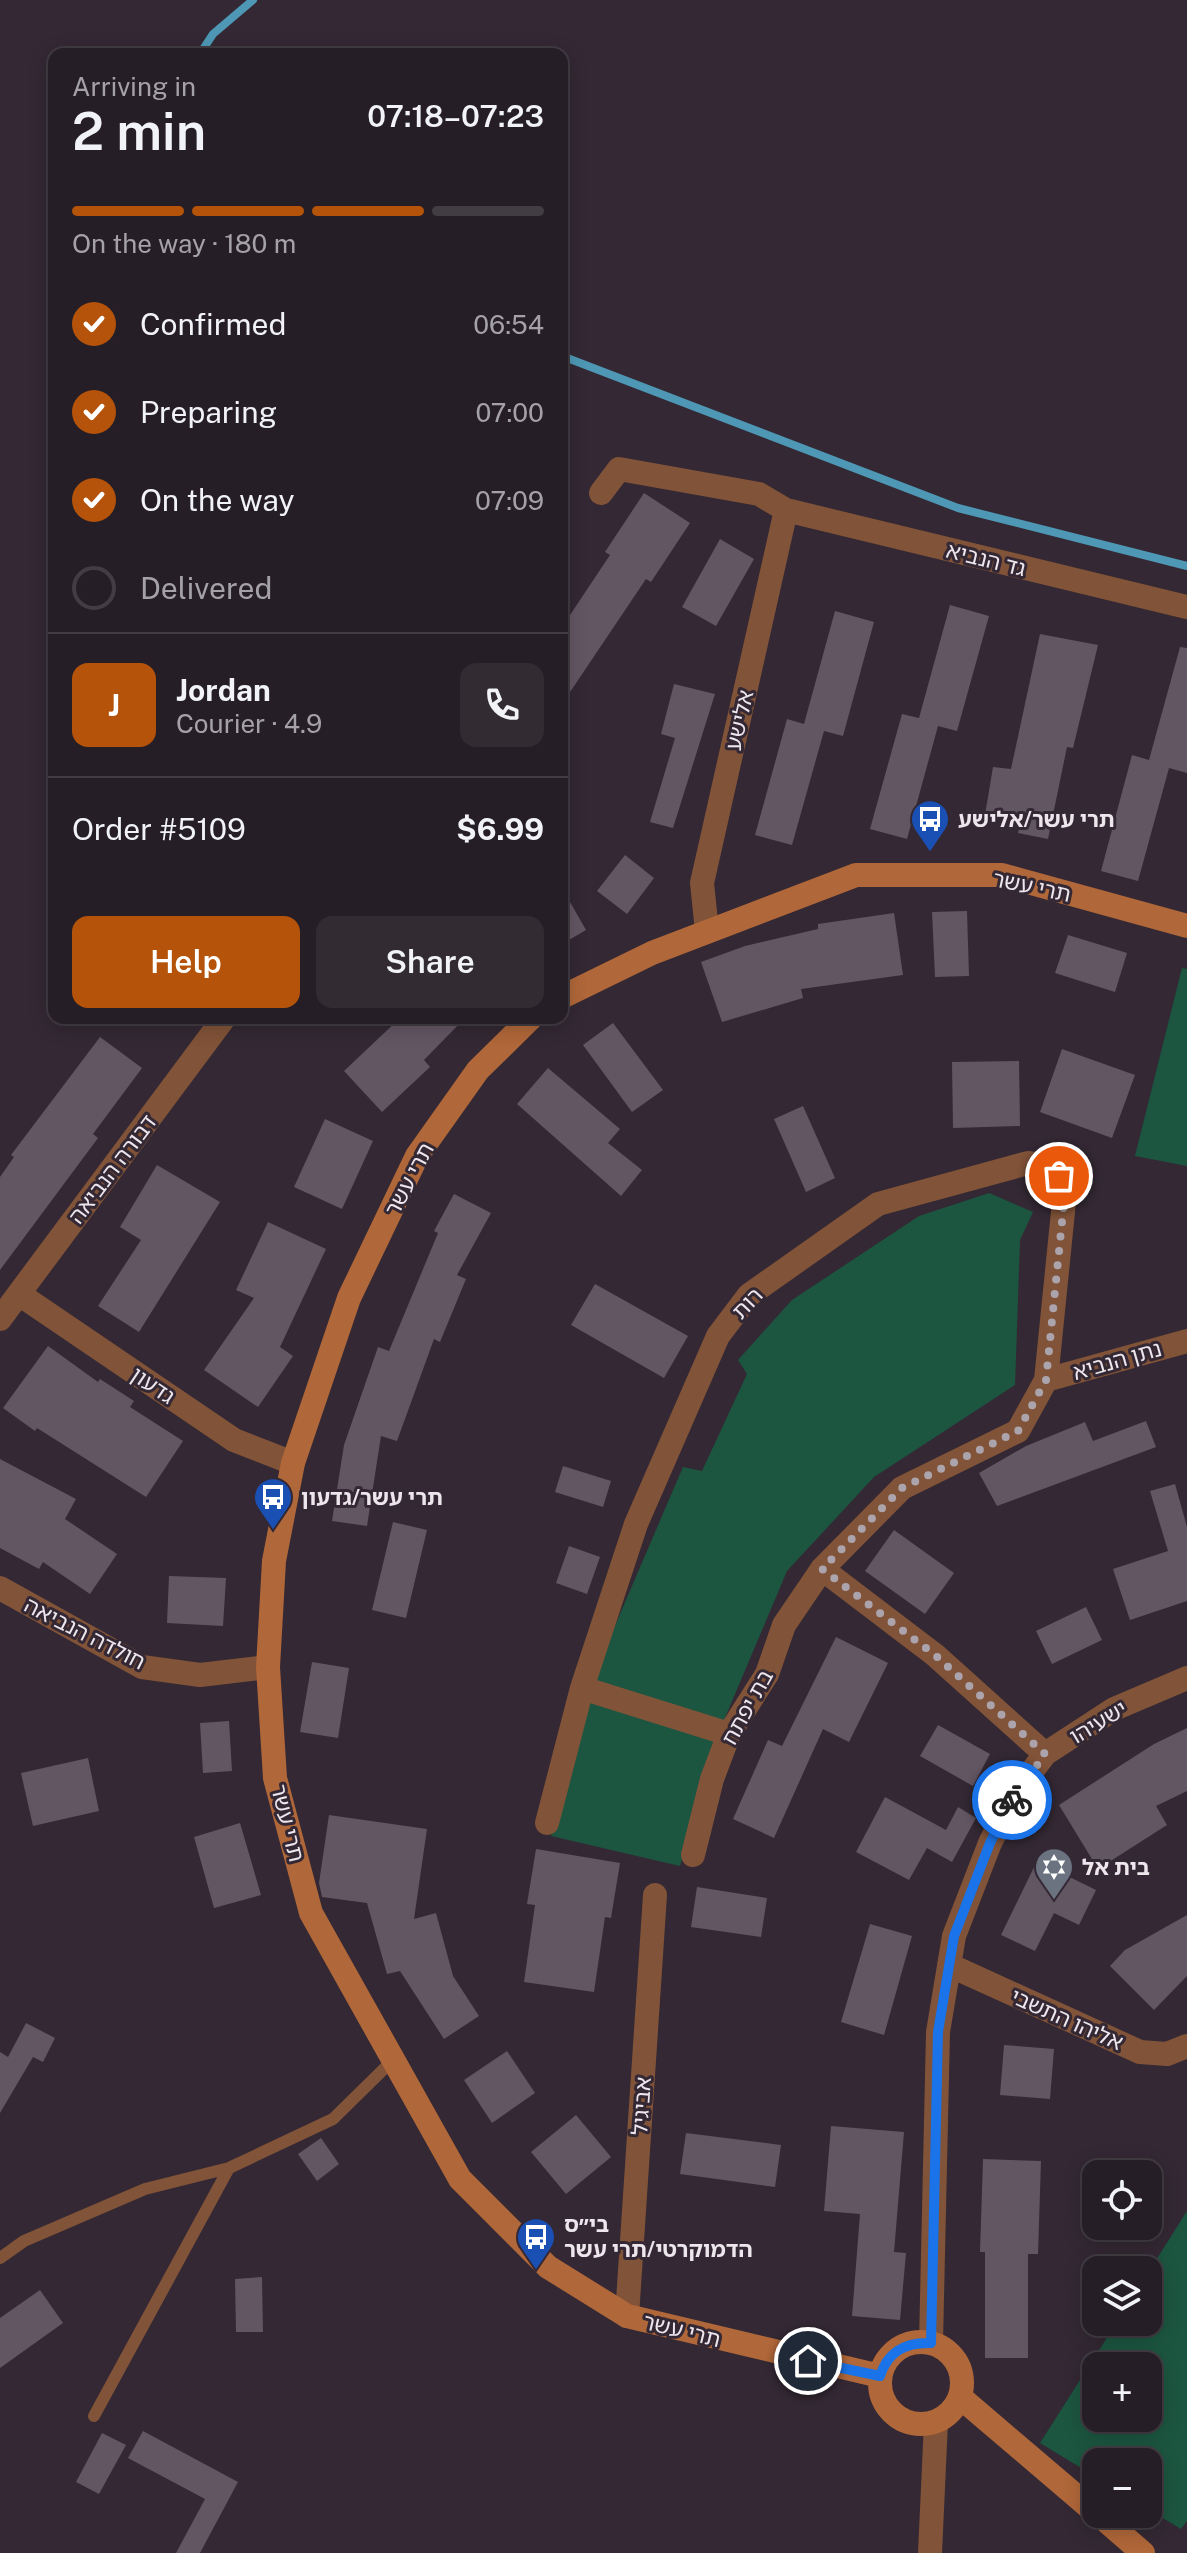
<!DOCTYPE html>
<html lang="en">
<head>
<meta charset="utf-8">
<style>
	:root { --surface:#261e26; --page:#322b32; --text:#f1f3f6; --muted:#a4a2a7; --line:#423c43; --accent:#b45309 }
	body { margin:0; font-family:"Public Sans","Noto Sans Hebrew",sans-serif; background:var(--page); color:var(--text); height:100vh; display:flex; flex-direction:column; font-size:30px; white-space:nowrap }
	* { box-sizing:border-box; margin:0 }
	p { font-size:26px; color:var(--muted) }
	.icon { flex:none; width:44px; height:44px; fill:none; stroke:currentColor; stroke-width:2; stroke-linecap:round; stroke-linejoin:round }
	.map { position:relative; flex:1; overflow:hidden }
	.drawer { position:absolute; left:48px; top:48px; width:520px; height:976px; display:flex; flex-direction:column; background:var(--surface); border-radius:16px; box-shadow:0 4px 20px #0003,0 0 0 2px var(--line) }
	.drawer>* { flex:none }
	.tools { position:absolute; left:1082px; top:2160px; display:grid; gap:16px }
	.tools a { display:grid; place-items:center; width:80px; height:80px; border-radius:16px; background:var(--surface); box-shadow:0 4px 20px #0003,0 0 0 2px var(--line); font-size:40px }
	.pin { position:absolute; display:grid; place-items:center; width:68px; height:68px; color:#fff; margin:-34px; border:4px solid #fff; border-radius:50%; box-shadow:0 2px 8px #0007 }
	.courier { position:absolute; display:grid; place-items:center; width:80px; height:80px; margin:-40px; border:6px solid #1a73e8; border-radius:50%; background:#fff; color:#222; box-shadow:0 2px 10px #0007 }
	.overview em { font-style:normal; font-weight:600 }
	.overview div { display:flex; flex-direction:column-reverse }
	.overview { display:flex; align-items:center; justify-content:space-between; height:136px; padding:0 24px }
	h1 { font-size:52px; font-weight:600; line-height:60px }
	.bar { display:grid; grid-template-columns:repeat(4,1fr); gap:12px 8px; align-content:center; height:96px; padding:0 24px }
	.bar i { height:10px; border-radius:6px; background:var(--line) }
	.bar .current { background:var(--accent) }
	.bar p { grid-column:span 4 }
	.line { display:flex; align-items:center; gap:20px; padding:0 24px; border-top:2px solid var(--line) }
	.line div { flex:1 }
	.round { display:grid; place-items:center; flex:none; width:84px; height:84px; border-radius:16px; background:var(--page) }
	ol { padding:0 24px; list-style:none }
	li { display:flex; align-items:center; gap:24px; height:88px }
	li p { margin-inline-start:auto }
	li .icon { padding:8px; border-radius:50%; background:var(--accent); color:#fff; stroke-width:4 }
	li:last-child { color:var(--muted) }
	li i { width:44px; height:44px; border:4px solid var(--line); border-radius:50% }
	.button { display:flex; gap:16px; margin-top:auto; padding:16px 24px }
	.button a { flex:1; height:92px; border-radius:16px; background:var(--accent); color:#fff; font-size:32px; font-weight:600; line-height:92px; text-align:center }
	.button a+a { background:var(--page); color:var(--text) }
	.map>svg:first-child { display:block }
	.green { fill:#1c5640; fill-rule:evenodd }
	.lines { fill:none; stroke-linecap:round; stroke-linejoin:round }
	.stream { stroke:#4e98b5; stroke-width:8 }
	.building { fill:#635663 }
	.lane { stroke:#815338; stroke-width:12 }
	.street { stroke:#815338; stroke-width:24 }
	.secondary { stroke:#b06739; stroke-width:24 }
	.done { stroke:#aca4ac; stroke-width:8; stroke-dasharray:0 14.4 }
	.route { stroke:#1a73e8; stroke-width:10 }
	.labels { text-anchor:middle; stroke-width:6; stroke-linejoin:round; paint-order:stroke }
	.street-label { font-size:22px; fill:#ede6ed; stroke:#332833 }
	.poi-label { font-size:22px; font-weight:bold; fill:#ede6ed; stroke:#332833; text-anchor:start }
</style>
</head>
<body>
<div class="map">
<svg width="1187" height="2553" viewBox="0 0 1187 2553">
	<rect width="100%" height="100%" fill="#332833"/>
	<!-- green -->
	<path class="green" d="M1182,968L1187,969V1166L1135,1156Z
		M989,1193L1033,1212L1020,1240L1015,1385L874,1477L787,1571L724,1720L680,1866L551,1836L608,1642L683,1467L702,1471L747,1374L738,1360L792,1300L919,1216Z
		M1187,2211V2521L1181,2529L1148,2509V2462H1096V2477L1040,2443L1117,2322H1148V2273ZM1096,2366H1148V2418H1096Z"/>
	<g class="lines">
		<!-- stream -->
		<path class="stream" d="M200,54L213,34L253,0
			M562,356L958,508L1187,566"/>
	</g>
	<!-- building -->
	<path class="building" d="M644,493L690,523L651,582L646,579L562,704V627L610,555L605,552Z
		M720,539L754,559L716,626L682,607Z
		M950,605L989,616L957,731L938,726L907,839L870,829L902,714L919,718Z
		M835,611L874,622L843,736L824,731L792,845L755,835L787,719L804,724Z
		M1040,634L1098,645L1073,748L1067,747L1048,839L1018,833L1021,821L985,815L993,767L1011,769Z
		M1180,647L1187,648V773L1169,768L1138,881L1101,871L1132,755L1149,760Z
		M674,684L715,694L673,828L650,822L675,738L661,734Z
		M625,855L654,878L627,914L597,891Z
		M562,888L586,930L562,944Z
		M967,911L969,976L935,977L932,912Z
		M894,913L903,975L801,989L803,998L722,1022L701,962L745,946L818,929V924Z
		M1068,935L1127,953L1115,992L1055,973Z
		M400,1018H465L424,1060L430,1067L382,1112L344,1071Z
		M613,1023L663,1090L632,1112L583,1045Z
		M100,1037L142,1068L93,1134L98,1138L0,1270V1177L14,1157L11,1155Z
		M1062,1049L1135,1075L1112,1138L1040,1112Z
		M1019,1061L1020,1126L953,1128L952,1062Z
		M548,1068L620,1129L608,1143L642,1170L621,1196L517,1104Z
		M803,1106L835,1178L806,1192L774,1119Z
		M325,1119L373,1141L342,1209L294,1187Z
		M157,1165L220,1202L139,1332L98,1306L141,1240L120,1227Z
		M454,1194L491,1213L457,1275L466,1279L440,1342L434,1339L397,1441L381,1436L367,1526L332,1521L344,1445L378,1347L389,1351L438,1233L434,1231Z
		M268,1222L326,1249L280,1347L293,1356L258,1407L204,1370L254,1298L236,1290Z
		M595,1284L688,1336L664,1378L571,1325Z
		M48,1346L98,1382L100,1379L134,1401L130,1407L183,1441L146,1497L37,1428L35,1431L3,1408Z
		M1146,1421L1156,1447L997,1506L979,1473L1026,1446L1085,1422L1093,1441Z
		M0,1459L76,1499L65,1519L117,1554L90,1594L43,1562L39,1569L0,1548Z
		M563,1466L611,1481L603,1507L555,1492Z
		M1175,1484L1187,1527V1601L1130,1620L1113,1569L1168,1551L1150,1491Z
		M393,1522L427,1530L406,1618L372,1610Z
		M894,1530L954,1573L925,1614L865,1571Z
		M569,1546L600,1557L587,1594L556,1583Z
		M169,1576L226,1578L223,1626L167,1623Z
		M1086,1607L1102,1640L1052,1664L1036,1631Z
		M836,1637L888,1663L849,1742L823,1729L774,1838L733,1819L768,1740L782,1746Z
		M312,1662L349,1668L338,1738L300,1732Z
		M229,1721L232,1771L203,1773L200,1723Z
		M938,1725L990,1754L973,1786L920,1756Z
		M1187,1728V1791L1156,1806L1167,1825L1098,1869L1059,1805L1154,1744Z
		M88,1758L99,1811L33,1826L21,1773Z
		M885,1797L946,1830L958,1807L976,1818L952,1862L927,1848L909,1880L856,1852Z
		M329,1815L427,1829L414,1919L436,1913L453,1976L479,2016L444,2039L400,1971L387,1974L367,1903L322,1897L319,1883Z
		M240,1823L261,1895L214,1908L194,1837Z
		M536,1849L620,1863L611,1918L605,1917L594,1992L524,1982L535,1905L527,1904Z
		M1037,1861L1096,1890L1079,1925L1054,1913L1035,1951L1001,1935Z
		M697,1887L767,1898L761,1937L691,1927Z
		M1187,1915V1976L1154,2010L1110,1966L1125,1950Z
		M870,1924L912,1936L884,2035L841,2022Z
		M26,2023L55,2038L43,2062L33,2057L0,2113V2052L8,2057Z
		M1004,2045L1054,2049L1050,2099L1000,2095Z
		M507,2051L535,2093L492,2123L464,2080Z
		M576,2115L611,2157L566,2194L531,2152Z
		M831,2126L904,2132L894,2252L906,2253L900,2320L852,2316L860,2214L824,2211Z
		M686,2133L781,2145L775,2187L680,2174Z
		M321,2138L339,2164L317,2181L298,2154Z
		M983,2159L1041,2161L1038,2254H1028V2358H985V2252H980Z
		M262,2277L263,2332H236L235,2279Z
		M40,2290L63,2323L0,2368V2318Z
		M143,2431L238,2482L200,2553H176L205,2499L128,2458Z
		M102,2433L126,2445L99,2494L76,2482Z"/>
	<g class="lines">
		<!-- lane -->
		<path class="lane" d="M0,2258L24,2241L145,2189L229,2168L333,2119L394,2059
			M94,2416L229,2168"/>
		<!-- street -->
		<path class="street" d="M601,493L619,469L759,494L786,510L1187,607
			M707,931L702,883L786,510
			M19,1294L234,1440L293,1463
			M0,1319L224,1018
			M1046,1380L1187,1341
			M822,1569L935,1655L1045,1754
			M0,1588L142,1667L200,1675L268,1667
			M582,1688L729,1734
			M547,1823L582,1688L636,1524L718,1336L749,1295L878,1204L1028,1163C1048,1165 1058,1172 1065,1192L1046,1380L1018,1431L902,1488L822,1569L784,1625L767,1674L729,1734L712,1779L693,1855
			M949,1965L1140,2052L1167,2054L1187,2046
			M627,2316L655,1895
			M931,2343L938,2032L954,1936L990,1843L1016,1792L1045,1754L1114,1709L1187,1678
			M930,2553L936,2422"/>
		<!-- secondary -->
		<path class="secondary" d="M562,997L652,953L856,875H1002L1187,926
			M531,1018L478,1070L417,1156L349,1298L293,1463L274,1561L268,1667L275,1778L311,1913L460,2179L548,2267L627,2316L880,2376
			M880 2383a41 41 0 1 1 82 0a41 41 0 1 1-82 0Z
			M960,2397L1096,2513
			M1098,2514L1143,2553"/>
	</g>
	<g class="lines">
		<!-- done -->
		<path class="done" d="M1012,1800L1045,1754L935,1655L822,1569L902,1488L1018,1431L1046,1380L1065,1192L1059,1176"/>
		<!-- route -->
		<path class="route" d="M808,2361L880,2376C888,2351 906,2342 931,2343L938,2032L954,1936L990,1843L1012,1800"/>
	</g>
	<!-- icons -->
	<defs>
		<g id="bus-pin" transform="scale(2)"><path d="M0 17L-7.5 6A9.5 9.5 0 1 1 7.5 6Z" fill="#1a4fb4" stroke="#332833"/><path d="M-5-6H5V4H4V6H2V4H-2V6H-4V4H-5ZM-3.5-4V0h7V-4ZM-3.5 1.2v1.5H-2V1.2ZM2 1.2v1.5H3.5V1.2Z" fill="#fff"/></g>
		<g id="synagogue-pin" transform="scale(2)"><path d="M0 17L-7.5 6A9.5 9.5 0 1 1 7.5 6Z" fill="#6b7280" stroke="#332833"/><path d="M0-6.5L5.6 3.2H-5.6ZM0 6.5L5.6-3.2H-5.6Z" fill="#fff"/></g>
	</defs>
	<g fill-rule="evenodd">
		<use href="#bus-pin" x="930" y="819"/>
		<use href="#bus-pin" x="273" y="1497"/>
		<use href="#synagogue-pin" x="1054" y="1867"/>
		<use href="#bus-pin" x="536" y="2237"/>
	</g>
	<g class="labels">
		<!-- street labels -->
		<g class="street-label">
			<text transform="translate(986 559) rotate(14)" y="8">גד הנביא</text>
			<text transform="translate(739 720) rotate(-77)" y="8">אלישע</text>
			<text transform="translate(1032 886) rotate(12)" y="8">תרי עשר</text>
			<text transform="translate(112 1169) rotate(-53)" y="8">דבורה הנביאה</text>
			<text transform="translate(409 1179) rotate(-62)" y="8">תרי עשר</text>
			<text transform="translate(747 1303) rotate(-47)" y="8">רות</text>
			<text transform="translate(1117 1360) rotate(-16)" y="8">נתן הנביא</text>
			<text transform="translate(153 1385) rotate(34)" y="8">גדעון</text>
			<text transform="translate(85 1633) rotate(27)" y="8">חולדה הנביאה</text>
			<text transform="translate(747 1707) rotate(-61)" y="8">בת יפתח</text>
			<text transform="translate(1098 1722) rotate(-31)" y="8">ישעיהו</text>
			<text transform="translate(288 1823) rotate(76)" y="8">תרי עשר</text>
			<text transform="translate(1067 2019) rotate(24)" y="8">אליהו התשבי</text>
			<text transform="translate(641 2106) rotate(-86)" y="8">אביגיל</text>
			<text transform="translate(682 2330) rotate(14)" y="8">תרי עשר</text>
		</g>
		<!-- poi labels -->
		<g class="poi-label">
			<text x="958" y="827">תרי עשר/אלישע</text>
			<text x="301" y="1505">תרי עשר/גדעון</text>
			<text x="1082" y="1875">בית אל</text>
			<text x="564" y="2232">בי״ס<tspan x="564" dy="25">הדמוקרטי/תרי עשר</tspan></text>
		</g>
	</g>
</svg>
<div class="tools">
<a><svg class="icon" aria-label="locate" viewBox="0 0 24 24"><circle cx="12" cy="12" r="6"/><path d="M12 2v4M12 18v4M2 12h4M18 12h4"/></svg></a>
<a><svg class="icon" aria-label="layers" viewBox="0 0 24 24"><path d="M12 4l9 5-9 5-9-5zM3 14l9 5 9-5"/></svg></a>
<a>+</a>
<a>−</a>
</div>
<div class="pin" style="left:1059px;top:1176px;background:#ea580c"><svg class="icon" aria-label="bag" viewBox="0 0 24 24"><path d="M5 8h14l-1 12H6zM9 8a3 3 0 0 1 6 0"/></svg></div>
<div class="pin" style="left:808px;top:2361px;background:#1f2937"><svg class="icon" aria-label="home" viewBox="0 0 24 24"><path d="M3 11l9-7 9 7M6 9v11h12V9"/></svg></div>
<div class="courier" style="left:1012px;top:1800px"><svg class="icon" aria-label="bike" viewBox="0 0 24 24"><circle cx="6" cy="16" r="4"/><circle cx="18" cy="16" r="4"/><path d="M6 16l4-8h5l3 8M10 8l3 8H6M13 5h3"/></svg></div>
<section class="drawer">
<div class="overview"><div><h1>2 min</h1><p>Arriving in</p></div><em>07:18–07:23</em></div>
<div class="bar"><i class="current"></i><i class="current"></i><i class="current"></i><i></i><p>On the way · 180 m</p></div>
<ol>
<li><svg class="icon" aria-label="check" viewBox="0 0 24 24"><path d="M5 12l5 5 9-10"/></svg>Confirmed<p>06:54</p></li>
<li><svg class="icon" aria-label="check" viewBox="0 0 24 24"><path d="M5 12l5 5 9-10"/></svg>Preparing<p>07:00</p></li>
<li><svg class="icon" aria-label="check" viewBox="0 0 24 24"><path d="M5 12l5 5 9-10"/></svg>On the way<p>07:09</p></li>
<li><i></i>Delivered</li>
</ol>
<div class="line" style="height:144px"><b class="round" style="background:var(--accent);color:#fff">J</b><div><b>Jordan</b><p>Courier · 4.9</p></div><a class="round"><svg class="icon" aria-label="phone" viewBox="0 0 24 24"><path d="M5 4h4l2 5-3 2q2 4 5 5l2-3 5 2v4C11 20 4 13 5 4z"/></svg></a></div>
<div class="line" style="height:104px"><div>Order #5109</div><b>$6.99</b></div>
<div class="button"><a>Help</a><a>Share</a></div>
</section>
</div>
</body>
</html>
